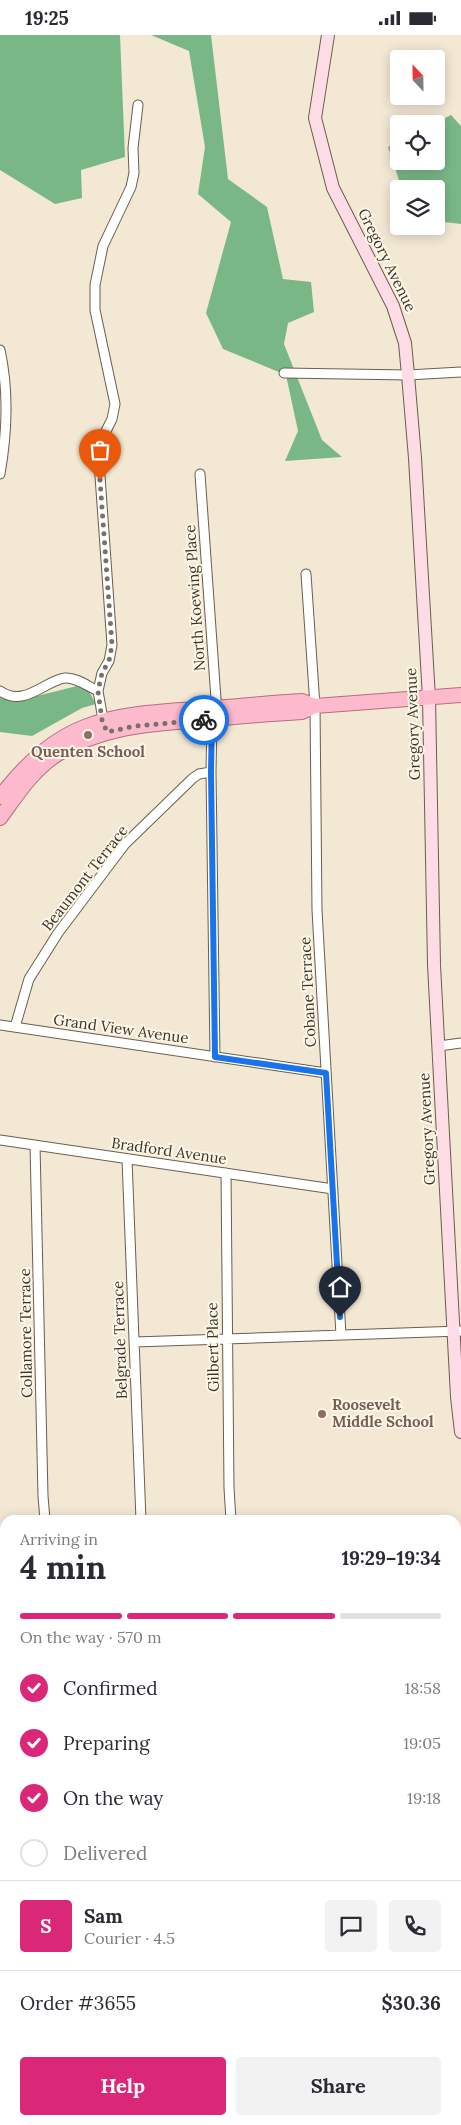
<!DOCTYPE html>
<html lang="en">
<head>
<meta charset="utf-8">
<style>
	:root { --surface:#fff; --page:#f2f2f3; --text:#2b2b33; --muted:#7c7c81; --line:#e1e1e2; --accent:#db2777 }
	body { margin:0; font-family:Lora,serif; background:var(--page); color:var(--text); height:100vh; display:flex; flex-direction:column; font-size:19px; white-space:nowrap }
	* { box-sizing:border-box; margin:0 }
	p { font-size:16px; color:var(--muted) }
	.icon { flex:none; width:28px; height:28px; fill:none; stroke:currentColor; stroke-width:2; stroke-linecap:round; stroke-linejoin:round }
	.map { position:relative; flex:1; overflow:hidden }
	.side { position:absolute; left:0px; top:1480px; width:461px; height:610px; display:flex; flex-direction:column; background:var(--surface); border-radius:15px 15px 0 0; box-shadow:0 2px 12px #0003 }
	.side>* { flex:none }
	.needle { width:32px; rotate:338deg }
	.buttons { position:absolute; left:390px; top:15px; display:grid; gap:10px }
	.buttons a { display:grid; place-items:center; width:55px; height:55px; border-radius:5px; background:var(--surface); box-shadow:0 2px 12px #0003; font-size:25px }
	.pin { position:absolute; display:grid; place-items:center; width:42px; height:42px; color:#fff; margin:-51px -21px; border-radius:50% 50% 50% 0; rotate:-45deg; box-shadow:0 0 5px #0007 }
	.pin .icon { rotate:45deg }
	.courier { position:absolute; display:grid; place-items:center; width:50px; height:50px; margin:-25px; border:4px solid #1a73e8; border-radius:50%; background:#fff; color:#222; box-shadow:0 1px 6px #0007 }
	.overview em { font-style:normal; font-weight:700 }
	.overview div { display:flex; flex-direction:column-reverse }
	.overview { display:flex; align-items:center; justify-content:space-between; height:85px; padding:0 20px }
	h1 { font-size:32px; font-weight:700; line-height:38px }
	.bar { display:grid; grid-template-columns:repeat(4,1fr); gap:8px 5px; align-content:center; height:60px; padding:0 20px }
	.bar i { height:6px; border-radius:4px; background:var(--line) }
	.bar .on { background:var(--accent) }
	.bar p { grid-column:span 4 }
	.line { display:flex; align-items:center; gap:12px; padding:0 20px; border-top:1px solid var(--line) }
	.line div { flex:1 }
	.round { display:grid; place-items:center; flex:none; width:52px; height:52px; border-radius:5px; background:var(--page) }
	ol { padding:0 20px; list-style:none }
	li { display:flex; align-items:center; gap:15px; height:55px }
	li p { margin-inline-start:auto }
	li .icon { padding:5px; border-radius:50%; background:var(--accent); color:#fff; stroke-width:4 }
	li:last-child { color:var(--muted) }
	li i { width:28px; height:28px; border:2px solid var(--line); border-radius:50% }
	.button { display:flex; gap:10px; margin-top:auto; padding:10px 20px }
	.button a { flex:1; height:58px; border-radius:5px; background:var(--accent); color:#fff; font-size:20px; font-weight:700; line-height:58px; text-align:center }
	.button a+a { background:var(--page); color:var(--text) }
	.status { display:flex; justify-content:space-between; align-items:center; height:35px; padding:0 25px; background:var(--surface); direction:ltr }
	.status svg { height:14px; fill:currentColor }
	.map>svg:first-child { display:block }
	.forest { fill:#7ab787 }
	.lines { fill:none; stroke-linecap:round; stroke-linejoin:round }
	.street-casing { stroke:#685f4d; stroke-width:11 }
	.secondary-casing { stroke:#685f4d; stroke-width:14 }
	.primary-casing { stroke:#b76d7f; stroke-width:16 }
	.street { stroke:#fff; stroke-width:9 }
	.secondary { stroke:#fedce6; stroke-width:12 }
	.primary { stroke:#fdbacd; stroke-width:14 }
	.done { stroke:#797367; stroke-width:5; stroke-dasharray:0 9 }
	.route { stroke:#1a73e8; stroke-width:6 }
	.education-dot { fill:#8d6e63; stroke:#fef6e6; stroke-width:2 }
	.labels { text-anchor:middle; stroke-width:4; stroke-linejoin:round; paint-order:stroke }
	.street-label { font-size:15px; fill:#38342c; stroke:#fef6e6 }
	.education-label { font-size:15px; font-weight:bold; fill:#785e54; stroke:#fef6e6 }
</style>
</head>
<body>
<div class="status"><b>19:25</b><svg viewBox="0 0 49 12"><path d="M0 12V9h3v3zM5 12V6h3v6zM10 12V3h3v9zM15 12V0h3v12zM26 1h20v11H26zM47 4h2v5h-2z"/></svg></div>
<div class="map">
<svg width="461" height="2090" viewBox="0 0 461 2090">
	<rect width="100%" height="100%" fill="#f3e8d4"/>
	<!-- forest -->
	<path class="forest" d="M0,0H120L125,122L81,135L82,163L55,169L0,135Z
		M151,0H211L228,144L267,172L283,244L311,247L314,277L288,288L284,309L322,405L342,422L285,426L298,396L286,340L223,314L206,278L231,187L198,159L205,112L189,16Z
		M451,80L461,91V189L436,186V154H402L388,112L399,106V126H436V89H433Z
		M85,649L96,669L82,673L32,701L0,697V663L13,667Z
		M0,1976C2,1979 5,1982 5,1986C7,2000 8,2044 0,2053Z
		M99,2085H131L132,2090H96Z"/>
	<g class="lines">
		<!-- street casing -->
		<g class="street-casing">
			<path id="street" d="M0,315C9,356 7,399 0,439
				M284,338L408,340L461,337
				M200,439L216,664L212,684L211,737L215,1022
				M306,539L315,671L317,875L341,1300
				M0,656C24,673 44,646 65,643C76,642 89,652 98,656
				M104,690L98,656L102,638L109,626L112,610L99,427L100,408L112,384L115,369L95,275V250L103,211L131,152L134,138L133,113L138,70
				M0,990L326,1038
				M15,992L29,944L58,898L125,809L193,743L199,739L211,737
				M439,1011L461,1008
				M0,1105L333,1154
				M35,1110L43,1461L45,1485
				M127,1124L141,1485
				M226,1138L229,1453L231,1485
				M134,1307L461,1296
				M0,1538L5,1536
				M456,1601H461
				M456,1663H461
				M0,1797L5,1803
				M456,1809H461
				M182,2085V2090
				M332,2085L335,2090
				M44,2090L47,2085"/>
		</g>
		<!-- secondary casing -->
		<g class="secondary-casing">
			<path id="secondary" d="M328,0L315,83L333,153L393,271L405,308L408,340L415,423L429,663L434,930L457,1362L461,1397"/>
		</g>
		<!-- primary casing -->
		<g class="primary-casing">
			<path id="primary" d="M0,762C59,685 105,680 196,674C232,672 267,668 302,666L315,671
				M0,783C17,760 32,736 56,720C99,692 149,689 199,685C233,682 268,679 302,677L315,671L461,660"/>
		</g>
		<!-- street -->
		<use href="#street" class="street"/>
		<!-- secondary -->
		<use href="#secondary" class="secondary"/>
		<!-- primary -->
		<use href="#primary" class="primary"/>
	</g>
	<g class="lines">
		<!-- done -->
		<path class="done" d="M100,445L112,610L109,626L102,638L98,656L102,685L107,697L135,691L204,685"/>
		<!-- route -->
		<path class="route" d="M204,685L212,684L211,737L215,1022L326,1038L340,1282"/>
	</g>
	<!-- markers -->
	<g class="education-dot">
		<circle cx="88" cy="700" r="5"/>
		<circle cx="322" cy="1379" r="5"/>
	</g>
	<g class="labels">
		<!-- street labels -->
		<g class="street-label">
			<text transform="translate(387 225) rotate(64)" y="5">Gregory Avenue</text>
			<text transform="translate(195 563) rotate(-94)" y="5">North Koewing Place</text>
			<text transform="translate(413 689) rotate(-92)" y="5">Gregory Avenue</text>
			<text transform="translate(85 843) rotate(-52)" y="5">Beaumont Terrace</text>
			<text transform="translate(308 957) rotate(-93)" y="5">Cobane Terrace</text>
			<text transform="translate(121 994) rotate(8)" y="5">Grand View Avenue</text>
			<text transform="translate(427 1094) rotate(-93)" y="5">Gregory Avenue</text>
			<text transform="translate(169 1116) rotate(8)" y="5">Bradford Avenue</text>
			<text transform="translate(26 1298) rotate(-91)" y="5">Collamore Terrace</text>
			<text transform="translate(120 1305) rotate(-92)" y="5">Belgrade Terrace</text>
			<text transform="translate(213 1312) rotate(-91)" y="5">Gilbert Place</text>
		</g>
		<!-- education labels -->
		<g class="education-label">
			<text x="88" y="722">Quenten School</text>
			<text x="332" y="1375" text-anchor="start">Roosevelt<tspan x="332" dy="17">Middle School</tspan></text>
		</g>
	</g>
</svg>
<div class="buttons">
<a><svg class="needle" viewBox="-14 -14 28 28"><path d="M0-13l5 13h-10z" fill="#e53935"/><path d="M0 13l5-13h-10z" fill="#7c7c81"/></svg></a>
<a><svg class="icon" aria-label="locate" viewBox="0 0 24 24"><circle cx="12" cy="12" r="6"/><path d="M12 2v4M12 18v4M2 12h4M18 12h4"/></svg></a>
<a><svg class="icon" aria-label="layers" viewBox="0 0 24 24"><path d="M12 4l9 5-9 5-9-5zM3 14l9 5 9-5"/></svg></a>
</div>
<div class="pin" style="left:100px;top:445px;background:#ea580c"><svg class="icon" aria-label="bag" viewBox="0 0 24 24"><path d="M5 8h14l-1 12H6zM9 8a3 3 0 0 1 6 0"/></svg></div>
<div class="pin" style="left:340px;top:1282px;background:#1f2937"><svg class="icon" aria-label="home" viewBox="0 0 24 24"><path d="M3 11l9-7 9 7M6 9v11h12V9"/></svg></div>
<div class="courier" style="left:204px;top:685px"><svg class="icon" aria-label="bike" viewBox="0 0 24 24"><circle cx="6" cy="16" r="4"/><circle cx="18" cy="16" r="4"/><path d="M6 16l4-8h5l3 8M10 8l3 8H6M13 5h3"/></svg></div>
<section class="side">
<div class="overview"><div><h1>4 min</h1><p>Arriving in</p></div><em>19:29–19:34</em></div>
<div class="bar"><i class="on"></i><i class="on"></i><i class="on"></i><i></i><p>On the way · 570 m</p></div>
<ol>
<li><svg class="icon" aria-label="check" viewBox="0 0 24 24"><path d="M5 12l5 5 9-10"/></svg>Confirmed<p>18:58</p></li>
<li><svg class="icon" aria-label="check" viewBox="0 0 24 24"><path d="M5 12l5 5 9-10"/></svg>Preparing<p>19:05</p></li>
<li><svg class="icon" aria-label="check" viewBox="0 0 24 24"><path d="M5 12l5 5 9-10"/></svg>On the way<p>19:18</p></li>
<li><i></i>Delivered</li>
</ol>
<div class="line" style="height:90px"><b class="round" style="background:var(--accent);color:#fff">S</b><div><b>Sam</b><p>Courier · 4.5</p></div><a class="round"><svg class="icon" aria-label="chat" viewBox="0 0 24 24"><path d="M4 5h16v11H9l-5 4z"/></svg></a><a class="round"><svg class="icon" aria-label="phone" viewBox="0 0 24 24"><path d="M5 4h4l2 5-3 2q2 4 5 5l2-3 5 2v4C11 20 4 13 5 4z"/></svg></a></div>
<div class="line" style="height:65px"><div>Order #3655</div><b>$30.36</b></div>
<div class="button"><a>Help</a><a>Share</a></div>
</section>
</div>
</body>
</html>
